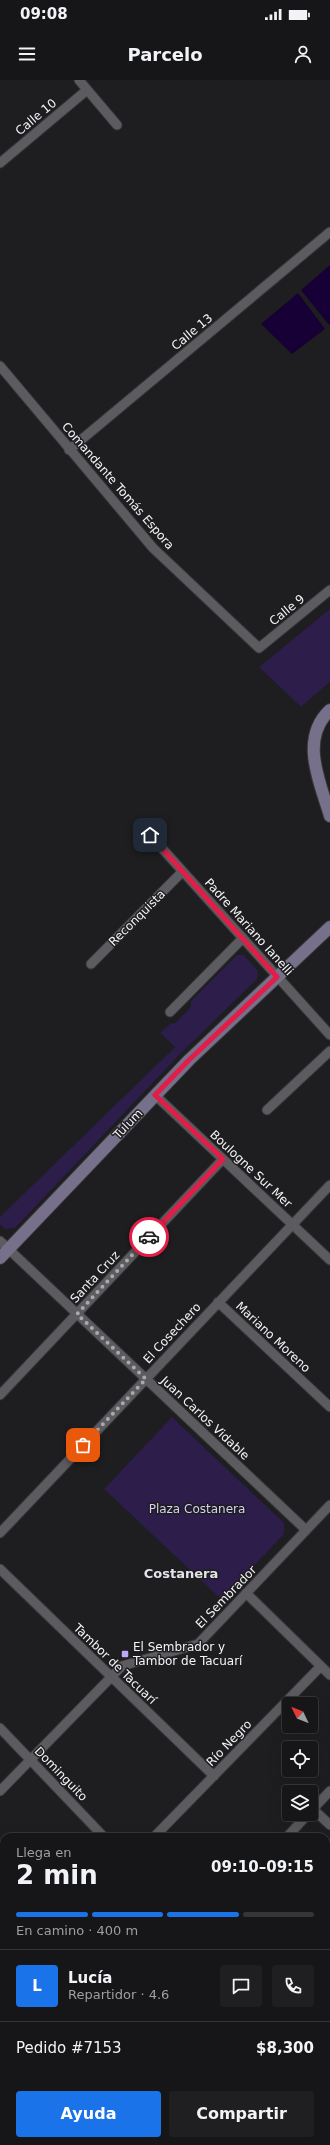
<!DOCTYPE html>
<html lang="es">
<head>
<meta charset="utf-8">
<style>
	:root { --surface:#161618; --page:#1f1f21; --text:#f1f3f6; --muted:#9e9fa2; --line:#353537; --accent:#1a73e8 }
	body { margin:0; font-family:"DejaVu Sans",sans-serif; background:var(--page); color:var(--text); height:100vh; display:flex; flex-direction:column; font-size:15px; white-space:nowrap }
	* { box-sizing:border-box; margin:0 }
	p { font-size:13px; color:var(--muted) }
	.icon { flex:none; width:22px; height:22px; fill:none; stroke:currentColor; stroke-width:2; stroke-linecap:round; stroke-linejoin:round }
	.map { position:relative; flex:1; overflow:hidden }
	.drawer { position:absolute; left:0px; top:1753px; width:330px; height:312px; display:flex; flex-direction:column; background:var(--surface); border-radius:12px 12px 0 0; box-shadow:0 4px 16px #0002,0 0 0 1px var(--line) }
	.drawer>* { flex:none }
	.needle { width:26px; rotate:313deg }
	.controls { position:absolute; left:282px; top:1617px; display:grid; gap:8px }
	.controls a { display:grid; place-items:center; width:36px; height:36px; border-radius:4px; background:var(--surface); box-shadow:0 4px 16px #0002,0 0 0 1px var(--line); font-size:20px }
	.pin { position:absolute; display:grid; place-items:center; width:34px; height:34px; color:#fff; margin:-17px; border-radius:8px; box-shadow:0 2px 6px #0006 }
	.courier { position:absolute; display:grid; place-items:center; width:40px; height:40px; margin:-20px; border:3px solid #e11d48; border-radius:50%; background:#fff; color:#222; box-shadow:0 1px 5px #0007 }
	.headline em { font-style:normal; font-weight:600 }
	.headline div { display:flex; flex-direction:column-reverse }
	.headline { display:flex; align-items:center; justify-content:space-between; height:68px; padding:0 16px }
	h1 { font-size:26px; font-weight:600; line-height:30px }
	.bar { display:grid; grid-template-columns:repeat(4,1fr); gap:6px 4px; align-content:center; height:48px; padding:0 16px }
	.bar i { height:5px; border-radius:3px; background:var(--line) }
	.bar .current { background:var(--accent) }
	.bar p { grid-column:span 4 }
	.line { display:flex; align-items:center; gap:10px; padding:0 16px; border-top:1px solid var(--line) }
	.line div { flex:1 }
	.round { display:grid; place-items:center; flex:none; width:42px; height:42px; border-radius:4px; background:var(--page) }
	.primary-button { display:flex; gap:8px; margin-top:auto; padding:8px 16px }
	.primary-button a { flex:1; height:46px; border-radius:4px; background:var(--accent); color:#fff; font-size:16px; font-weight:600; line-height:46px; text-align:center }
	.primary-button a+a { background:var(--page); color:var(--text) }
	.status { display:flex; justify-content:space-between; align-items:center; height:28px; padding:0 20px; background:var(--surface); direction:ltr }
	.status svg { height:11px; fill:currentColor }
	header { display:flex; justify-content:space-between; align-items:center; height:52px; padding:0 16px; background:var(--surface); font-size:18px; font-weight:600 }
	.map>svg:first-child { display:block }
	.green { fill:#2c1d4a }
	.water { fill:#160036 }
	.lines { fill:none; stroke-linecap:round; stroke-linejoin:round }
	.street-casing { stroke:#373739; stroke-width:11 }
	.secondary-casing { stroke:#373739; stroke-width:14 }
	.street { stroke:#5c5b5f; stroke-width:9 }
	.secondary { stroke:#77708b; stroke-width:12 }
	.done { stroke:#a9a8ab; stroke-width:4; stroke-dasharray:0 7.2 }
	.route { stroke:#e11d48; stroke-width:5 }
	.poi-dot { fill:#bda9f5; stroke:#1e1d20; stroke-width:1.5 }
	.labels { text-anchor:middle; stroke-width:3; stroke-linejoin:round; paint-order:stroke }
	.street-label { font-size:12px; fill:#f4f3f6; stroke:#1e1d20 }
	.park-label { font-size:12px; fill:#d6cef4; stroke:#1e1d20 }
	.poi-label { font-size:12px; fill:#f4f3f6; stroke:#1e1d20; text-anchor:start }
	.neighbourhood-label { font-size:13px; font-weight:bold; fill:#e4e4e8; stroke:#1e1d20 }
</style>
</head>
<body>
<div class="status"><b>09:08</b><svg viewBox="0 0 49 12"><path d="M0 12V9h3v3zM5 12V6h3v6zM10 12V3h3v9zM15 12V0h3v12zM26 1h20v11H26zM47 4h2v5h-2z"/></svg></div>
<header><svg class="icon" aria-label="menu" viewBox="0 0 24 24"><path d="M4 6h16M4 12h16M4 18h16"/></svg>Parcelo<svg class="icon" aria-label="person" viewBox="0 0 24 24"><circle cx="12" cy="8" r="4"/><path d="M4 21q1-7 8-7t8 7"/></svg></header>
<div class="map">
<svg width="330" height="2065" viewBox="0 0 330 2065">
	<rect width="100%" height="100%" fill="#1e1d20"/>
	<!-- green -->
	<path class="green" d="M330,529V602L301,627L259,587Z
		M237,875H244L258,891L257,899L181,973L15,1148L5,1149L0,1144V1137L175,967L160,953L171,943L174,944L191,927V921Z
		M172,1337L284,1443V1454L222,1520L104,1409Z
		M326,2021L330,2024V2065H318L314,2061H326Z"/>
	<!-- water -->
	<path class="water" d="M330,185V244L329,245L301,210Z
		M298,213L325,249L292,274L261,244Z"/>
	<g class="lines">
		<!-- street casing -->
		<g class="street-casing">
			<path id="street" d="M79,0L117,45
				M0,83L87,10
				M0,286L153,468L259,568L330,510
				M69,370L330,152
				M150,755L330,955
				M91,884L182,792
				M170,932L243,858
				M155,1015L330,1180
				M267,1030L330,971
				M0,1161L306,1450
				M218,1222L330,1327
				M0,1315L223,1079
				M0,1453L330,1105
				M0,1489L214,1696
				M246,1513L330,1595
				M0,1648L104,1757
				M0,1711L122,1586L198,1564L330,1425
				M313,1729L330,1745
				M311,1731L330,1711
				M154,1757L321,1586
				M287,1757L308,1734
				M0,1788L4,1792
				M326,1846L330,1842
				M0,1915L4,1911
				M326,1977L330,1973
				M0,1995L4,1991
				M52,2065L56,2061
				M173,2065L174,2061
				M253,2065L254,2061"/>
		</g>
		<!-- secondary casing -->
		<g class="secondary-casing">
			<path id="secondary" d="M330,630C299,659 320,702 330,736
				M0,1178L189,980L330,847
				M0,1943L4,1947
				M124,2061L128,2065"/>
		</g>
		<!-- street -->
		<use href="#street" class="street"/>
		<!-- secondary -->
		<use href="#secondary" class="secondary"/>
	</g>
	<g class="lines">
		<!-- done -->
		<path class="done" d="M83,1365L146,1299L77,1234L149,1157"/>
		<!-- route -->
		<path class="route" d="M149,1157L223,1079L155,1015L189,980L277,897L150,755"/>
	</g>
	<!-- markers -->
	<rect class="poi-dot" x="121" y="1570" width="8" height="8" rx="2"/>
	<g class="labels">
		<!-- street labels -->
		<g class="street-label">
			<text transform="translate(36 37) rotate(-40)" y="4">Calle 10</text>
			<text transform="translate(192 252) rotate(-40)" y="4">Calle 13</text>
			<text transform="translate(118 406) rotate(49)" y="4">Comandante Tomás Espora</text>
			<text transform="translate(287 530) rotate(-39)" y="4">Calle 9</text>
			<text transform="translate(137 838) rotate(-45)" y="4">Reconquista</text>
			<text transform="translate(249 847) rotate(48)" y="4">Padre Mariano Ianelli</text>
			<text transform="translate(128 1044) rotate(-46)" y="4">Tulum</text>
			<text transform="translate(251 1089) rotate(43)" y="4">Boulogne Sur Mer</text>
			<text transform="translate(95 1197) rotate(-47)" y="4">Santa Cruz</text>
			<text transform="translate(172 1253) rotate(-47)" y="4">El Cosechero</text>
			<text transform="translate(273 1257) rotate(43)" y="4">Mariano Moreno</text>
			<text transform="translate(205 1338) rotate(43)" y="4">Juan Carlos Vidable</text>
			<text transform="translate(226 1517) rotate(-46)" y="4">El Sembrador</text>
			<text transform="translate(115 1584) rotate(44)" y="4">Tambor de Tacuarí</text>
			<text transform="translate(229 1663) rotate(-46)" y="4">Río Negro</text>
			<text transform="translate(61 1694) rotate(46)" y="4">Dominguito</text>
		</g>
		<!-- park labels -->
		<g class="park-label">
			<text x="197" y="1433">Plaza Costanera</text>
		</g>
		<!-- poi labels -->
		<g class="poi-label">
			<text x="133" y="1571">El Sembrador y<tspan x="133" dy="14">Tambor de Tacuarí</tspan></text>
		</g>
		<!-- neighbourhood labels -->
		<g class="neighbourhood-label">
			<text x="181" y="1498">Costanera</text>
		</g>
	</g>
</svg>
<div class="controls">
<a><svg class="needle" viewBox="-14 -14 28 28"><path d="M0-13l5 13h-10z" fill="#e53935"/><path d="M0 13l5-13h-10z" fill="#9e9fa2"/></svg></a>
<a><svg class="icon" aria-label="locate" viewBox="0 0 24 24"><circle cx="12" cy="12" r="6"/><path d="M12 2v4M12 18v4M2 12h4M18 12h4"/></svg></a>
<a><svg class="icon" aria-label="layers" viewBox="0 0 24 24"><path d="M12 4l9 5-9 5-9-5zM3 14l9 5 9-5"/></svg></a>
</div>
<div class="pin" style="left:83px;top:1365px;background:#ea580c"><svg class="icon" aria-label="bag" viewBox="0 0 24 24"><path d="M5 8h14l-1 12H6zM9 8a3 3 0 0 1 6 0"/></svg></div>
<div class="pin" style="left:150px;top:755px;background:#1f2937"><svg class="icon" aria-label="home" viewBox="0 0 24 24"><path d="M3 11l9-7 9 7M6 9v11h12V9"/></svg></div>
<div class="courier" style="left:149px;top:1157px"><svg class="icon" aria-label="car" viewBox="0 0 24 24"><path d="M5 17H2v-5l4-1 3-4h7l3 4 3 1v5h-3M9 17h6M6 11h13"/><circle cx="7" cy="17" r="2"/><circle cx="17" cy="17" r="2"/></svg></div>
<section class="drawer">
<div class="headline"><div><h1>2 min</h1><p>Llega en</p></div><em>09:10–09:15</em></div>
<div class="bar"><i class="current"></i><i class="current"></i><i class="current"></i><i></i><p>En camino · 400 m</p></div>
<div class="line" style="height:72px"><b class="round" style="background:var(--accent);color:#fff">L</b><div><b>Lucía</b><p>Repartidor · 4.6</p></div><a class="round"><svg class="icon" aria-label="chat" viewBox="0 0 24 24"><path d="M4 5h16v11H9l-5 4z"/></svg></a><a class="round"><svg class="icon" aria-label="phone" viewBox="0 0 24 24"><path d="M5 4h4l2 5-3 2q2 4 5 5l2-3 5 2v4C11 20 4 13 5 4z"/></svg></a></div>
<div class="line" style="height:52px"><div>Pedido #7153</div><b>$8,300</b></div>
<div class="primary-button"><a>Ayuda</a><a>Compartir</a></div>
</section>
</div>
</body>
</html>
